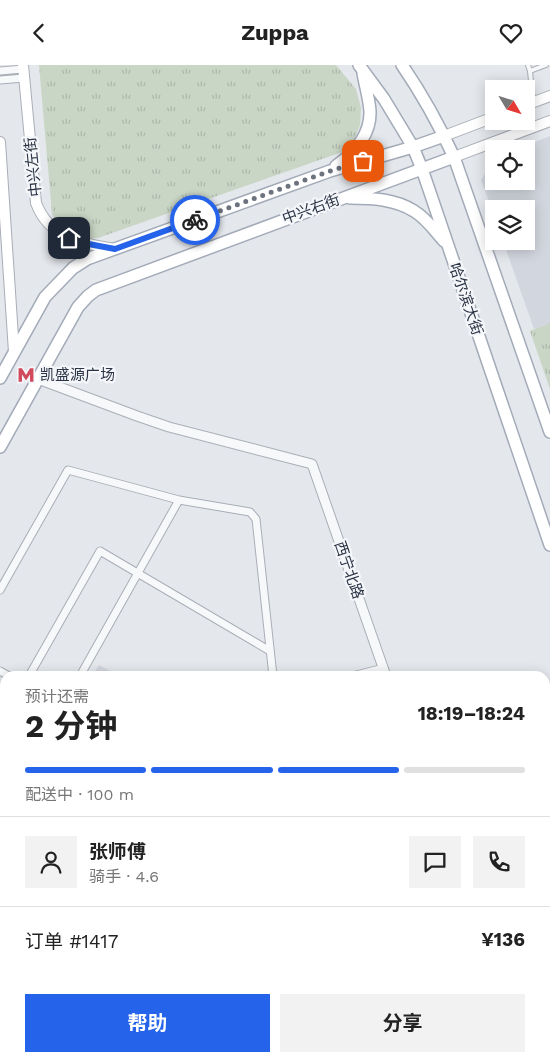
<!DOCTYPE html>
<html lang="zh">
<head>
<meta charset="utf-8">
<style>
	:root { --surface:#fff; --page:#f2f2f2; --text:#222; --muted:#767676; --line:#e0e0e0; --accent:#2563eb }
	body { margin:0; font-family:"Work Sans","Noto Sans SC",sans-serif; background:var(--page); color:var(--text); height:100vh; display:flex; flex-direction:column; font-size:19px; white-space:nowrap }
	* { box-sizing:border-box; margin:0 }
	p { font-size:16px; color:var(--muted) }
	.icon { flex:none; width:28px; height:28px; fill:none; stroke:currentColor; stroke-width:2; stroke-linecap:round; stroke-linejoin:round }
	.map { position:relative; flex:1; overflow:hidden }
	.side { position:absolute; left:0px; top:606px; width:550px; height:391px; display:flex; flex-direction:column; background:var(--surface); border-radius:15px 15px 0 0; box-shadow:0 2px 12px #0003 }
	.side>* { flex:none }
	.needle { width:32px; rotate:128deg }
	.buttons { position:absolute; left:485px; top:15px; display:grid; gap:10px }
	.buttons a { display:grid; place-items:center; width:50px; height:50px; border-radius:0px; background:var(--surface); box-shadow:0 2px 12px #0003; font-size:25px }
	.pin { position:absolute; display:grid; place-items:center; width:42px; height:42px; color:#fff; margin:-21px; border-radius:10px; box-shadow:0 2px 8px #0006 }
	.courier { position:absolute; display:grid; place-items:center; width:50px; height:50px; margin:-25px; border:4px solid #2563eb; border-radius:50%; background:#fff; color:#222; box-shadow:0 1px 6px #0007 }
	.headline em { font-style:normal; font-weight:700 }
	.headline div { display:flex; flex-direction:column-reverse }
	.headline { display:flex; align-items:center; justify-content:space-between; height:85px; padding:0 25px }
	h1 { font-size:32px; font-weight:700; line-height:38px }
	.bar { display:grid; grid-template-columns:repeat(4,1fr); gap:8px 5px; align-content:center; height:60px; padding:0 25px }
	.bar i { height:6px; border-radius:4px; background:var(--line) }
	.bar .current { background:var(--accent) }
	.bar p { grid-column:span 4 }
	.line { display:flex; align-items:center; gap:12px; padding:0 25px; border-top:1px solid var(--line) }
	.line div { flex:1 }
	.round { display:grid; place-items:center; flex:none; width:52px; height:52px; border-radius:0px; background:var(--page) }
	.cta { display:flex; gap:10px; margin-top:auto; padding:10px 25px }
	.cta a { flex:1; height:58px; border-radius:0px; background:var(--accent); color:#fff; font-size:20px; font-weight:700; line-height:58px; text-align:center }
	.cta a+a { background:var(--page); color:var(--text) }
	header { display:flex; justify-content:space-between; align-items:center; height:65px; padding:0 25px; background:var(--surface); font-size:22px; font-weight:700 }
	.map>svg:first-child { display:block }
	.built { fill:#d2d6de }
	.park { fill:url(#park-tufts) }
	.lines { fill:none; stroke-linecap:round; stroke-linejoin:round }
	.service-casing { stroke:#a9aeb7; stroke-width:6 }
	.minor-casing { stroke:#a9aeb7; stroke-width:9 }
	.tertiary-casing { stroke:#a9aeb7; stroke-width:11 }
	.secondary-casing { stroke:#a9aeb7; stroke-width:12 }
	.primary-casing { stroke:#a3abb8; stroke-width:14 }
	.service { stroke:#f7f8fa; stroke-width:4 }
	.minor { stroke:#f7f8fa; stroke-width:7 }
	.tertiary { stroke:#f7f8fa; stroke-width:9 }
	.secondary { stroke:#fff; stroke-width:10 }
	.primary { stroke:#fff; stroke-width:11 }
	.done { stroke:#6c737f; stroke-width:5; stroke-dasharray:0 9 }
	.route { stroke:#2563eb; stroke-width:6 }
	.labels { text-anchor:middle; stroke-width:4.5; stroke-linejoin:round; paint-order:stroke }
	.street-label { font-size:15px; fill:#2b3445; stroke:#f4f6f9 }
	.poi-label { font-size:15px; fill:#2b3445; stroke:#f4f6f9; text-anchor:start }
</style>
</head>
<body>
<header><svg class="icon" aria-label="back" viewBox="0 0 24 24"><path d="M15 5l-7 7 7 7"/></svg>Zuppa<svg class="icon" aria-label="heart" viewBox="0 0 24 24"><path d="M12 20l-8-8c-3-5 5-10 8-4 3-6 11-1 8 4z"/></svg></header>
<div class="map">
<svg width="550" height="997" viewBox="0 0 550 997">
	<defs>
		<pattern id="park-tufts" width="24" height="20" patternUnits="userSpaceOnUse" patternTransform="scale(1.25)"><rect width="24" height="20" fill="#c9d6c5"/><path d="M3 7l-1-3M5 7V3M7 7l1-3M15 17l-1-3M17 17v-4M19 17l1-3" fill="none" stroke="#adb8ab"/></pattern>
	</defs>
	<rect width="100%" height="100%" fill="#e4e7ec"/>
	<!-- built -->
	<path class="built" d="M550,71V258L534,264L503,176H526V144H494V150L481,115L494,94V116H526V84H517Z
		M99,600L119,611H92Z
		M5,762V829L0,827V771Z
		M0,886L5,888V992H190L198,997H0Z"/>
	<!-- park -->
	<path class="park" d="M39,0H336L356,24L361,43L360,60L354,75L342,87L98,173L82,174L61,160L52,149Z
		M550,258V324L530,266Z
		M550,849V997H540L538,993L545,992V850Z
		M499,992L501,997H310L308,993Z"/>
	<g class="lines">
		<!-- service casing -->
		<g class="service-casing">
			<path id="service" d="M528,0L530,6L533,37
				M530,6L546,0"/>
		</g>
		<!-- minor casing -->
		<g class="minor-casing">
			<path id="minor" d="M0,6L23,4
				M0,15L24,13
				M0,525L68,405L179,435
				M0,606L9,611
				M29,611L100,486L270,586
				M80,611L179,435L250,447L256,454L273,611
				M352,611L384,603
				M0,754L5,745"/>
		</g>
		<!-- tertiary casing -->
		<g class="tertiary-casing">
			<path id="tertiary" d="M38,314L137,351L169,362L312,399L386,611
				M520,992L522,997"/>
		</g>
		<!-- secondary casing -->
		<g class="secondary-casing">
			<path id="secondary" d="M23,0L36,138C49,173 82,179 115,184
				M526,40L550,31
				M444,71L494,52
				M0,77L14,287
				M454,92L550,56
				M545,751L550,749
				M545,771L550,769
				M0,846L5,849
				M0,865L5,868
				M224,992L232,997
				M258,992L266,997
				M285,997L287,992"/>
		</g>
		<!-- primary casing -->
		<g class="primary-casing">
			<path id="primary" d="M359,0L384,34L413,82L422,104L550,480
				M402,0C422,29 439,60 454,92L550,367
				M336,101C354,88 371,70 370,46C369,33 365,20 363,8
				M350,133C372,133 395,134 414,146C426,153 435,166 444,176
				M0,313L45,232L73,203L87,194L330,106L413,82L444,71
				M0,382L78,242L88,231L96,225L454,92"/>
		</g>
		<!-- service -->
		<use href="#service" class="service"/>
		<!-- minor -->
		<use href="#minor" class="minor"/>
		<!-- tertiary -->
		<use href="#tertiary" class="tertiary"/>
		<!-- secondary -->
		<use href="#secondary" class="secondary"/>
		<!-- primary -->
		<use href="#primary" class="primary"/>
	</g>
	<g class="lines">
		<!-- done -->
		<path class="done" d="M195,155L330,106L363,96"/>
		<!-- route -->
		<path class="route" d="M69,173L78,177L115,184L195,155"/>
	</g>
	<!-- icons -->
	<defs>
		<g id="metro-bare" transform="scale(1.35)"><path d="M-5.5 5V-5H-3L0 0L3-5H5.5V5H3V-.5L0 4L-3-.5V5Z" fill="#d1495b" stroke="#f4f6f9" stroke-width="2.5" paint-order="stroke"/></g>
	</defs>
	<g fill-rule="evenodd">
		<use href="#metro-bare" x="26" y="310"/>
	</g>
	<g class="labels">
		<!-- street labels -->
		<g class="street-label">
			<text transform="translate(33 102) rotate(-96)" y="5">中兴左街</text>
			<text transform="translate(311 144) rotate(-20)" y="5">中兴右街</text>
			<text transform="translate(466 234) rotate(71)" y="5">哈尔滨大街</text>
			<text transform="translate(349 505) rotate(71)" y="5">西宁北路</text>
		</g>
		<!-- poi labels -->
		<g class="poi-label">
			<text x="40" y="315">凯盛源广场</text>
		</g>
	</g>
</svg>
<div class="buttons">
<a><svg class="needle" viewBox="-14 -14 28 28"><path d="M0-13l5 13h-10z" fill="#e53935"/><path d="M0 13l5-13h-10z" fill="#767676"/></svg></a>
<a><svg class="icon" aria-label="locate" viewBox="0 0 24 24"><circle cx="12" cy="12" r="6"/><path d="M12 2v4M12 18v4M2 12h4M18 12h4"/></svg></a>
<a><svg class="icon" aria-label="layers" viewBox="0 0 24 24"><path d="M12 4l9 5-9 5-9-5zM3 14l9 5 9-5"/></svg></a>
</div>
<div class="pin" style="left:363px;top:96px;background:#ea580c"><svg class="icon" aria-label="bag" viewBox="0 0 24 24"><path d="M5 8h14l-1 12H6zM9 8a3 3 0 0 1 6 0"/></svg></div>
<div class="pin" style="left:69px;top:173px;background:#1f2937"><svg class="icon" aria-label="home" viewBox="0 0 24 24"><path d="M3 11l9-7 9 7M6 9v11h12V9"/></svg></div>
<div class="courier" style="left:195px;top:155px"><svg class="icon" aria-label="bike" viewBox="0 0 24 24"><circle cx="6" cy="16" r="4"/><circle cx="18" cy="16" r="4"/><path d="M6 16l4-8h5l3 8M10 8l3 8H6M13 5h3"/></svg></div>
<section class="side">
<div class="headline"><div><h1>2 分钟</h1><p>预计还需</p></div><em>18:19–18:24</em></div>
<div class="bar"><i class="current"></i><i class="current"></i><i class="current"></i><i></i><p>配送中 · 100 m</p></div>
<div class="line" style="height:90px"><a class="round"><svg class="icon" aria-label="person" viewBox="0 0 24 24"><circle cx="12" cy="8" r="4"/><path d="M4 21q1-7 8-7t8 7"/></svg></a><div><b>张师傅</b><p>骑手 · 4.6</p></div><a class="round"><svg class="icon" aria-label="chat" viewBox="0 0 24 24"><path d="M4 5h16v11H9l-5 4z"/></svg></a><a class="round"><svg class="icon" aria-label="phone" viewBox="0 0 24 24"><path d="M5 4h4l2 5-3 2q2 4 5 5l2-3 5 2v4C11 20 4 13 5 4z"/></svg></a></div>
<div class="line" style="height:65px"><div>订单 #1417</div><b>¥136</b></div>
<div class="cta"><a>帮助</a><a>分享</a></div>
</section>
</div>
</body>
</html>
